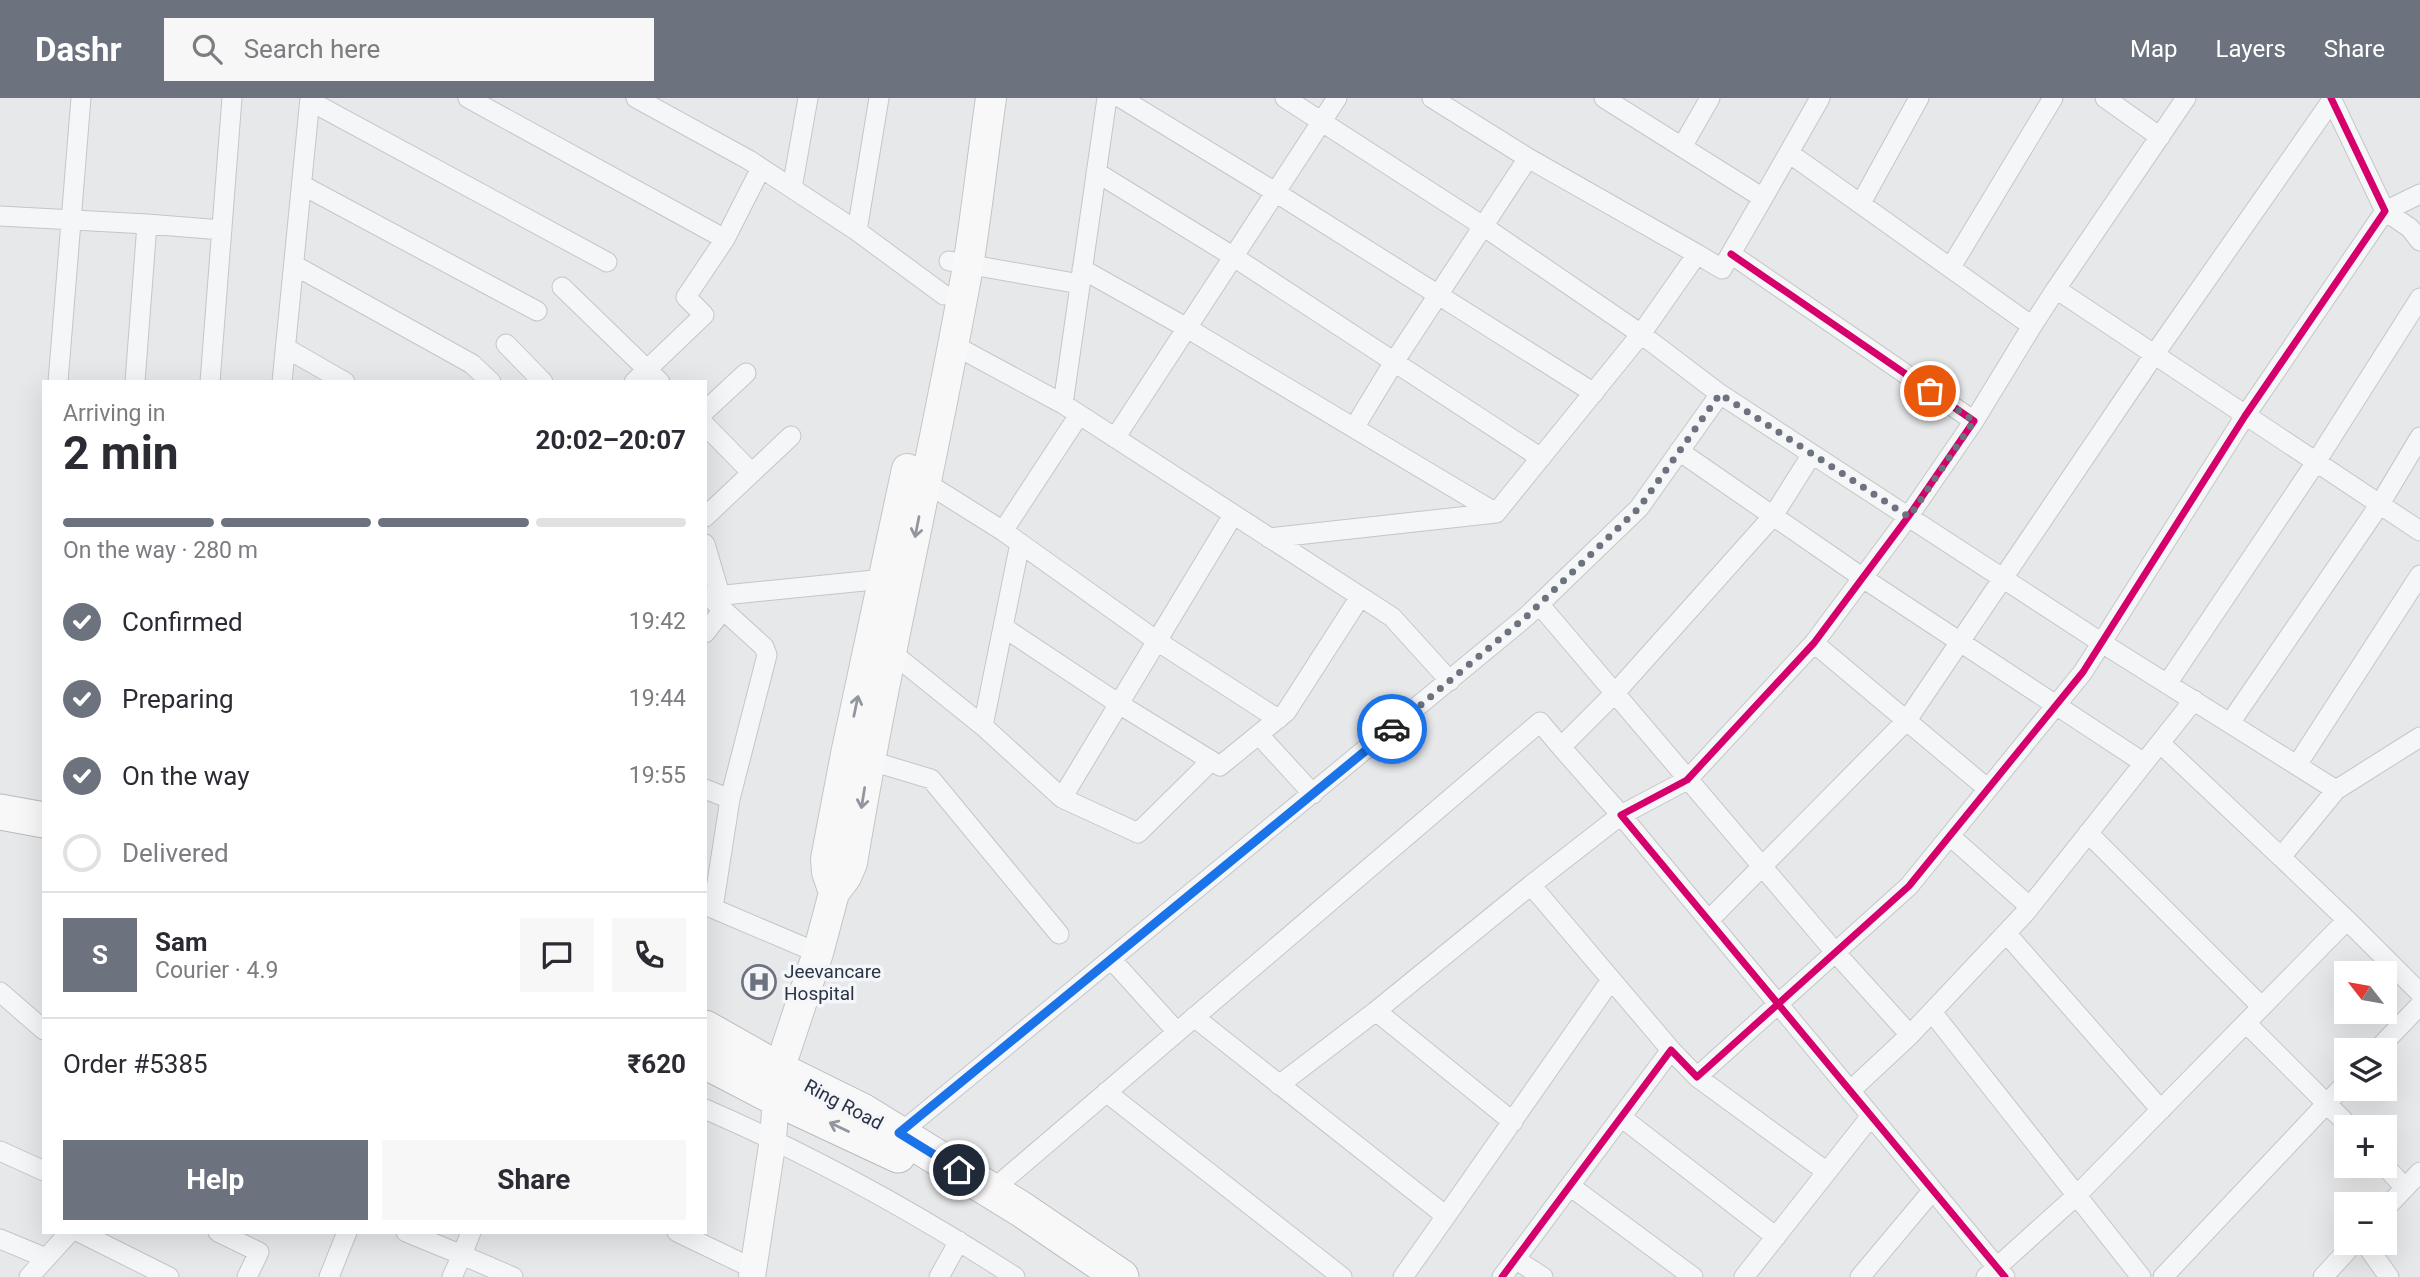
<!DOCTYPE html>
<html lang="en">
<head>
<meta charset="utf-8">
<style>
	:root { --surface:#fff; --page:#f7f7f7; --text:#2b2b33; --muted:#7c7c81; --line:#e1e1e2; --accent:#6c737f }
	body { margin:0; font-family:Roboto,sans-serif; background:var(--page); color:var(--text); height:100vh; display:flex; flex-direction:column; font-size:26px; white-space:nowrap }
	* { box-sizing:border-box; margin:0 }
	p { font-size:23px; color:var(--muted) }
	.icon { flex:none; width:38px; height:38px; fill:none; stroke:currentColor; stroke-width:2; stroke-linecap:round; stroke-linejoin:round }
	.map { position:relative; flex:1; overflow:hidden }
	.details { position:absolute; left:42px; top:282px; width:665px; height:854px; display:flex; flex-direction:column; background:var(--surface); border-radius:0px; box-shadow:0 7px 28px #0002 }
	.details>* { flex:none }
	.needle { width:46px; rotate:301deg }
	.fabs { position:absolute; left:2334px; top:863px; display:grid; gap:14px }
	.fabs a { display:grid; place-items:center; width:63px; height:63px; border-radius:0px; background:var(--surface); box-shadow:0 7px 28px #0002; font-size:35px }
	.pin { position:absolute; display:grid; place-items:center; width:60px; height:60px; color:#fff; margin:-30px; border:4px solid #fff; border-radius:50%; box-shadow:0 2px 7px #0007 }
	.courier { position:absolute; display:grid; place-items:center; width:70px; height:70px; margin:-35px; border:5px solid #1a73e8; border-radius:50%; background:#fff; color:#222; box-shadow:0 2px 9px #0007 }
	.headline em { font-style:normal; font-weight:700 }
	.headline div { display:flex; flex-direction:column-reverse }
	.headline { display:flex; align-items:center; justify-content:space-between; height:119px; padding:0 21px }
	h1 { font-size:46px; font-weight:700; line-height:52px }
	.bar { display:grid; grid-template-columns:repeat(4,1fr); gap:10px 7px; align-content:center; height:84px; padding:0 21px }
	.bar i { height:9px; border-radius:5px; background:var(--line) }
	.bar .active { background:var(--accent) }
	.bar p { grid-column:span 4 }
	.line { display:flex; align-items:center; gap:18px; padding:0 21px; border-top:2px solid var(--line) }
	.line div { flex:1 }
	.round { display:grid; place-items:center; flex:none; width:74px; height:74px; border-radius:0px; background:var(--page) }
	ol { padding:0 21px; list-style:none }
	li { display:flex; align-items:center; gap:21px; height:77px }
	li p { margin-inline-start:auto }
	li .icon { padding:7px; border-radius:50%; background:var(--accent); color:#fff; stroke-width:4 }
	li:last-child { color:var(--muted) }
	li i { width:38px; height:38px; border:4px solid var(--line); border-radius:50% }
	.action { display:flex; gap:14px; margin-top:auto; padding:14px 21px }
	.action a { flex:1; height:80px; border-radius:0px; background:var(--accent); color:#fff; font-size:28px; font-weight:700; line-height:80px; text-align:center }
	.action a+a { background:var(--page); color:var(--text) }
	header { display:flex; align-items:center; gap:42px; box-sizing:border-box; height:98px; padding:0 35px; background:var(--accent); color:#fff }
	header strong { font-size:33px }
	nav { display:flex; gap:38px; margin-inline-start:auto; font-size:24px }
	.search { width:490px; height:63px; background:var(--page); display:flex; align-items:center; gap:18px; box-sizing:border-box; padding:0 24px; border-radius:0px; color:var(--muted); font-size:26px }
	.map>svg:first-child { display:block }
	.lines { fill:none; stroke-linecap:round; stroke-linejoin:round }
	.street-casing { stroke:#c4c6c8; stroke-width:21 }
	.secondary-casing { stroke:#c4c6c8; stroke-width:28 }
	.primary-casing { stroke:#c2c5c8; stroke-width:32 }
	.highway-casing { stroke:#b8bbbf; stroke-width:37 }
	.street { stroke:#f5f6f7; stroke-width:19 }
	.secondary { stroke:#f8f8f8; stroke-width:26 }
	.primary { stroke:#f8f8f8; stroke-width:30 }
	.highway { stroke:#f8f8f8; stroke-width:35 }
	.cycleway-casing { stroke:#f4f6f9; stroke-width:11 }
	.cycleway { stroke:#d6006c; stroke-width:7 }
	.oneway { stroke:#92969e }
	.done { stroke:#6c737f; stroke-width:7; stroke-dasharray:0 12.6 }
	.route { stroke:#1a73e8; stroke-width:9 }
	.labels { text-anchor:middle; stroke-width:7; stroke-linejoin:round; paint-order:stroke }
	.poi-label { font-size:19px; fill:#2b3445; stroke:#f4f6f9; text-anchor:start }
	.street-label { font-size:19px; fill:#2b3445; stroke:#f4f6f9 }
</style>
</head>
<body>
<header>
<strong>Dashr</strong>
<div class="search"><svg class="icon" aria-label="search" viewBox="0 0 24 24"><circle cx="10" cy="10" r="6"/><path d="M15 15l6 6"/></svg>Search here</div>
<nav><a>Map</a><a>Layers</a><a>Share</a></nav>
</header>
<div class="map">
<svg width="2420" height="1179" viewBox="0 0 2420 1179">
	<rect width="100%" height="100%" fill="#e6e8ea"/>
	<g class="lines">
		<!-- street casing -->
		<g class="street-casing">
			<path id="street" d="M468,0L725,141
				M636,0L749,62L857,133L944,197
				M1121,0L1275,94L1594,295
				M1432,0L1528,60
				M1604,0L1763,100L1820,0
				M2105,0L2160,39
				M310,3L607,164
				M1682,49L1710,0
				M1789,55L2032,228L2056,191L2420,433
				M1096,74L1234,159L1541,360
				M302,87L537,213
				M792,90L808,0
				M2420,96L2385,113L2410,130L2420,143
				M1861,105L1919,0
				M0,118L147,126
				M857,133L879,0
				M1731,156L1974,323L1908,419L1814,545L1687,682L1621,717L2005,1179
				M949,163L1080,186
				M294,167L472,266L491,284
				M1951,169L2053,0
				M1082,171L1187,230L1496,415
				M562,189L660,284
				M2056,191L2186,0
				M506,246L543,284
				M952,246L1063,306L1392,519L1450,583
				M286,250L345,284
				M58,284L81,0
				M135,284L147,126L222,132
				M210,284L232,0
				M282,284L310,0
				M634,284L704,217L686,199L725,141L761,70
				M1720,296L2102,545L2336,692L2420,639
				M1063,306L1107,0
				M705,313L746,275
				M1974,323L2032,228
				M705,327L752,375
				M1354,330L1394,264L1528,60L1697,156
				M1115,340L1337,0
				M1679,353L1863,480L2144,665
				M925,384L1003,433L1157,543L1278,621
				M705,419L791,338
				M1003,433L1079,317
				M1269,440L1496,415L1641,236L1483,128L1285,0
				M705,446L720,497
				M708,498L764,549L767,557L730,701L713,810
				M705,499L884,481
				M1539,506L1835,854L1910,937L2025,815L2194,602
				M1003,529L1119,606L1220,668L1286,614L1360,499
				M705,535L722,513
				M1814,545L1988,691
				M886,550L983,628L1062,700L1233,417
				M2167,586L2316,364L2420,200
				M2230,625L2380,406L2420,339
				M983,628L1020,445
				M1259,637L1313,696
				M2160,645L2281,759
				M1561,649L1621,717L1531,787L1671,952
				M861,660L931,681L1059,836
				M2297,667L2420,477
				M705,691L730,701
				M1062,700L1138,735L1211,663
				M2088,735L2262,909
				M1950,738L2030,809
				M705,807L818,855
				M1709,822L1907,622L2154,257L2332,2
				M2347,822L2420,895
				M2006,835L2161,1012
				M1112,862L1177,934
				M0,894L44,932
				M1932,914L2141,1179
				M1194,919L1446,1118L1611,882
				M2246,925L2350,1029
				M2377,952L2420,907
				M1697,979L1827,1074
				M1279,987L1376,913
				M1850,993L1910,937
				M1106,994L1342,1179
				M705,1011C813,1058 917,1115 1015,1179
				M1621,1019L1776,1139
				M1513,1024L1376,913L1531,787
				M899,1036L1527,518L1639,410L1720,296L1641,236L1697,156L1722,171L1763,100
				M0,1053L44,1073
				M2385,1068L2405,1090
				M1570,1088L1693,1179
				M991,1093L1540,624L1561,649L1615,595L1773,418L1812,356
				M2385,1111L2420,1074
				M79,1134L169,1179
				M218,1134L259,1154L247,1179
				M406,1134L462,1157L471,1134
				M677,1134L754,1171
				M0,1141L46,1160
				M2364,1144L2389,1179
				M1515,1161L1543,1179
				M29,1179L70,1134
				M329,1179L347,1134
				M452,1179L462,1157L513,1179
				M939,1179L959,1143
				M1403,1179L1446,1118
				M1502,1179L1671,952L1697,979L1909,788L2083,574L2245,318L2385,113L2331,0
				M1744,1179L1871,1018
				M1860,1179L1933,1092
				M1986,1179L2077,1097L2347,822L2281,759L2336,692
				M2163,1179L2347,984
				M2323,1179L2355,1144"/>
		</g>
		<!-- secondary casing -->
		<g class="secondary-casing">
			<path id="secondary" d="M752,1179L773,1041L776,1000"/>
		</g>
		<!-- primary casing -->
		<g class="primary-casing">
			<path id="primary" d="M834,795L827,774L826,761L846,656L907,371
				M777,993L779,972L818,855L834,795L846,779L852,765C885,565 932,368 968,168C977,112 983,56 991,0"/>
		</g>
		<!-- highway casing -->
		<g class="highway-casing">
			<path id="highway" d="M0,714L44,722
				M705,930L779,972L862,1013L1021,1111L1121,1179
				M705,963L776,1000L898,1057"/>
		</g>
		<!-- street -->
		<use href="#street" class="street"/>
		<!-- secondary -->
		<use href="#secondary" class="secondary"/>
		<!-- primary -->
		<use href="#primary" class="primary"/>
		<!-- highway -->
		<use href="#highway" class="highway"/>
		<!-- cycleway casing -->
		<g class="cycleway-casing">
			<path id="cycleway" d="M1731,156L1974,323L1908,419L1814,545L1687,682L1621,717L2005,1179
				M1502,1179L1671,952L1697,979L1909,788L2083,574L2245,318L2385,113L2331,0"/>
		</g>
		<!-- cycleway -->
		<use href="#cycleway" class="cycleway"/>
	</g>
	<!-- one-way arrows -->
	<defs><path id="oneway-shaft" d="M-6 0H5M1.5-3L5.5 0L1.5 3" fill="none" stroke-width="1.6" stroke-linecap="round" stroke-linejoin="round" transform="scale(1.75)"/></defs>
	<g class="oneway">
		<use href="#oneway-shaft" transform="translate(917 429) rotate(101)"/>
		<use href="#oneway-shaft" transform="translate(856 608) rotate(-78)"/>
		<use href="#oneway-shaft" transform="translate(863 700) rotate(99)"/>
		<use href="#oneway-shaft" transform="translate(839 1029) rotate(-155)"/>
	</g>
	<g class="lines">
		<!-- done -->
		<path class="done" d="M1392,631L1527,518L1639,410L1720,296L1909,419L1974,323L1930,293"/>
		<!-- route -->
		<path class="route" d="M959,1072L899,1035L1392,631"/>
	</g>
	<!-- icons -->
	<defs>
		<g id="hospital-ring" transform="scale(1.75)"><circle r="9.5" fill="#f4f6f9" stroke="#6c737f" stroke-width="1.5"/><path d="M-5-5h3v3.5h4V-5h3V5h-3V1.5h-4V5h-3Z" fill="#6c737f"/></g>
	</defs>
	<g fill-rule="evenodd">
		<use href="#hospital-ring" x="759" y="884"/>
	</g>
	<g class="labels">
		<!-- poi labels -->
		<g class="poi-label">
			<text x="784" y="880">Jeevancare<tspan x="784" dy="22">Hospital</tspan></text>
		</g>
		<!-- street labels -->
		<g class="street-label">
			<text transform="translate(844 1006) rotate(28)" y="7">Ring Road</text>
		</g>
	</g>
</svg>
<div class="fabs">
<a><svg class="needle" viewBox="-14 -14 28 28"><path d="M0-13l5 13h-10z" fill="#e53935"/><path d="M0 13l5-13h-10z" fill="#7c7c81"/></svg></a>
<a><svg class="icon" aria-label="layers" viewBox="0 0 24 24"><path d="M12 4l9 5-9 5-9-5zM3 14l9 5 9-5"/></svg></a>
<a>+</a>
<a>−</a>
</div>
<div class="pin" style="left:1930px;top:293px;background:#ea580c"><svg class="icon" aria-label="bag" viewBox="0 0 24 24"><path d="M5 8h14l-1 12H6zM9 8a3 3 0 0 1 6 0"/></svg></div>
<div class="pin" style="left:959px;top:1072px;background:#1f2937"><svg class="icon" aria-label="home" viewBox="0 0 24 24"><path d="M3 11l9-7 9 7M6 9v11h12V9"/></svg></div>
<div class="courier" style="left:1392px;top:631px"><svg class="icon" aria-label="car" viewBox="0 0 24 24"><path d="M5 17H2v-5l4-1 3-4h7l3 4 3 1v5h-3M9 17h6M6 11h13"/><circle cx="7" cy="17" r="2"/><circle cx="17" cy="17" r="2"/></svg></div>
<section class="details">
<div class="headline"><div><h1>2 min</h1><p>Arriving in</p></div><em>20:02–20:07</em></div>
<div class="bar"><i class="active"></i><i class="active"></i><i class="active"></i><i></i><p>On the way · 280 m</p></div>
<ol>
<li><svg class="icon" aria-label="check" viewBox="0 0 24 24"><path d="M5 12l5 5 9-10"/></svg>Confirmed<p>19:42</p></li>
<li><svg class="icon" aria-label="check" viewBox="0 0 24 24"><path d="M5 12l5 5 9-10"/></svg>Preparing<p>19:44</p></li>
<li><svg class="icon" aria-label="check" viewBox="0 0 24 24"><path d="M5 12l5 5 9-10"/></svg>On the way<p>19:55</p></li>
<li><i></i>Delivered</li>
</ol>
<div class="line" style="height:126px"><b class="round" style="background:var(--accent);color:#fff">S</b><div><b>Sam</b><p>Courier · 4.9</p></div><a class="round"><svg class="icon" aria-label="chat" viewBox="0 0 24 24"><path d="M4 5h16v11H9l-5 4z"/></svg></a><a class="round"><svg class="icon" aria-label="phone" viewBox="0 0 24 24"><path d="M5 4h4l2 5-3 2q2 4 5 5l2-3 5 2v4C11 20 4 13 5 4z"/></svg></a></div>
<div class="line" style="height:91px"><div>Order #5385</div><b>₹620</b></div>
<div class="action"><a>Help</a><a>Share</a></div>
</section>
</div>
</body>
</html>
